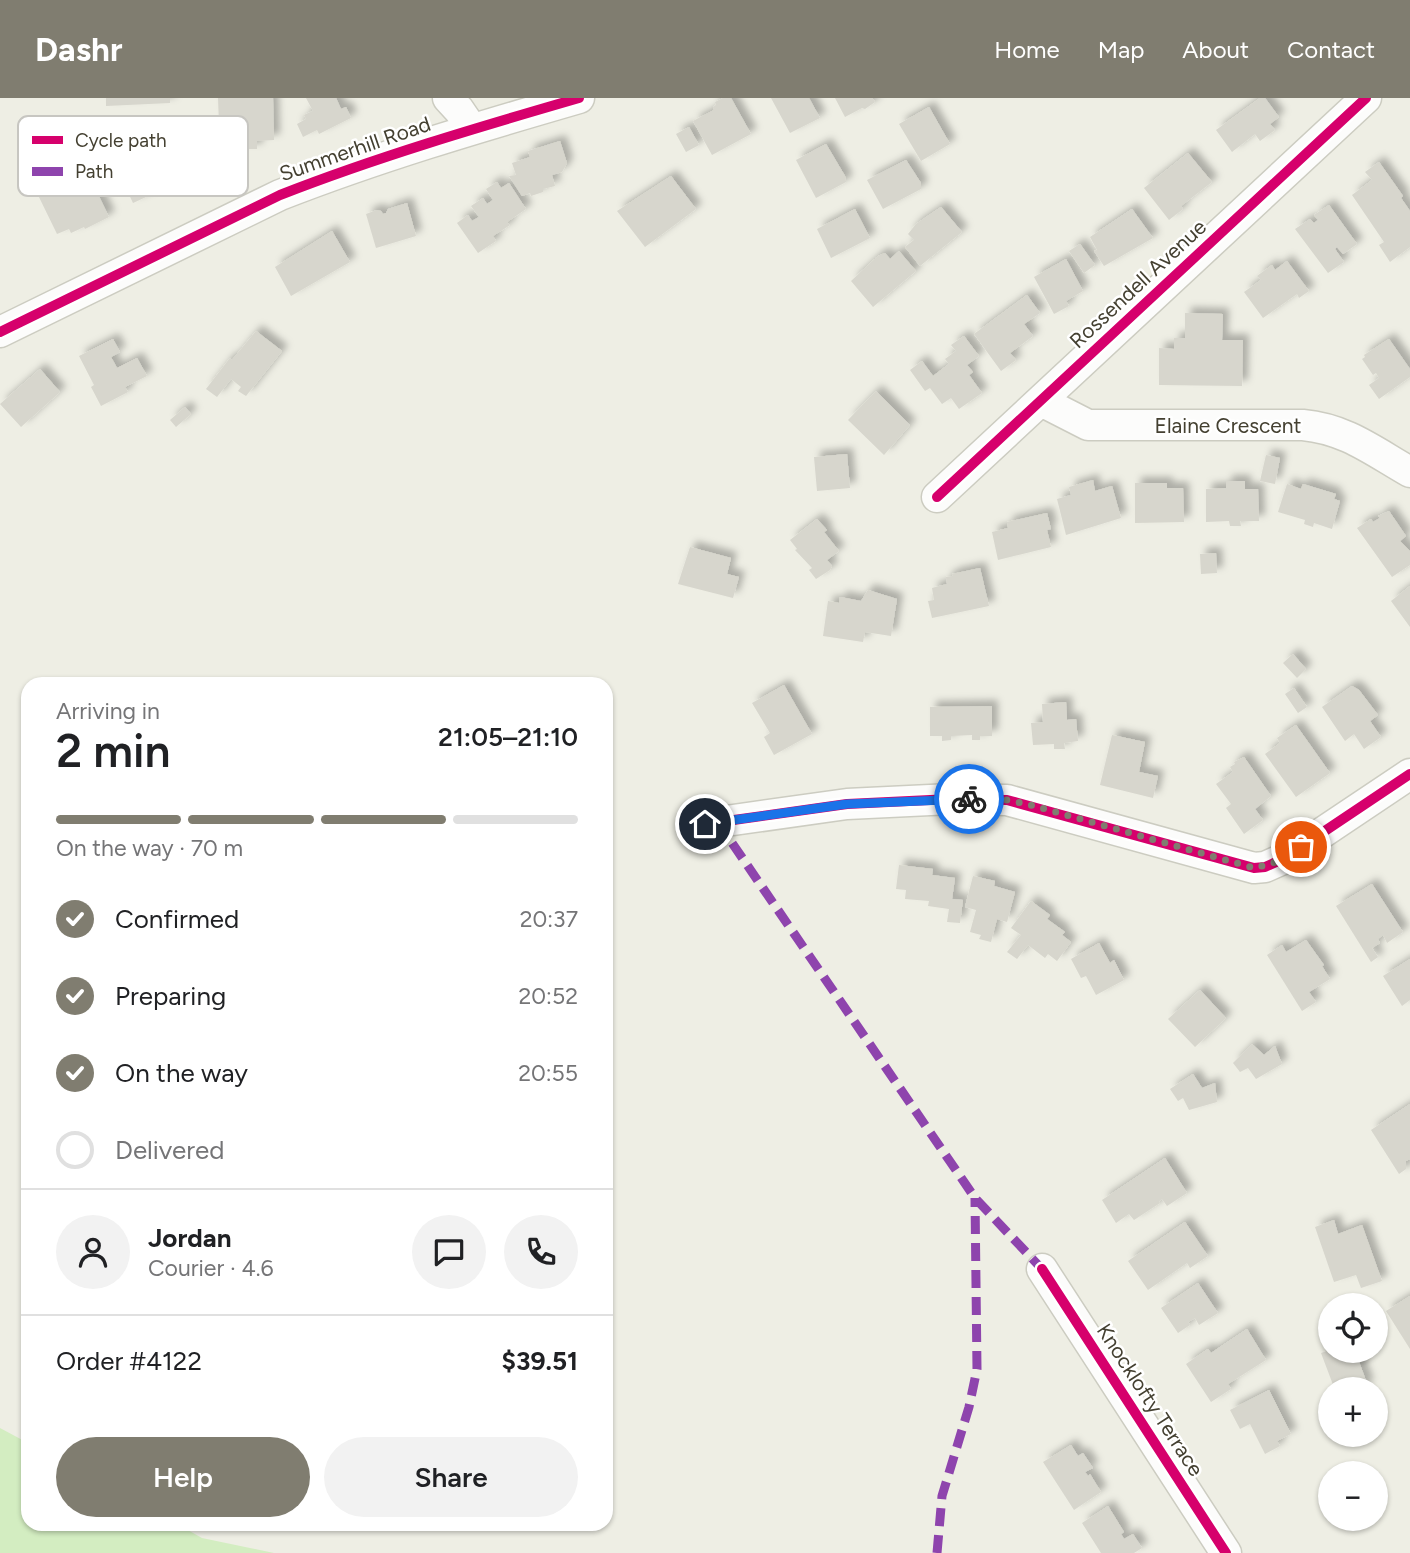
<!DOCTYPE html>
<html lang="en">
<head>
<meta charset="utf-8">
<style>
	:root { --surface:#fff; --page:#f2f2f2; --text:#202124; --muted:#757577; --line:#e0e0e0; --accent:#807d70 }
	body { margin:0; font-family:Figtree,sans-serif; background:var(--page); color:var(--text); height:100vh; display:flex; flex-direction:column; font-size:26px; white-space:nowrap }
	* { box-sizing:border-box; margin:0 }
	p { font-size:23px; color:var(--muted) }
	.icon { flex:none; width:38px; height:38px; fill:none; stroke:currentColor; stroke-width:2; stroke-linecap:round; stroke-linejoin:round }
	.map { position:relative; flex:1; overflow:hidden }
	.sheet { position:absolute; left:21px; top:579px; width:592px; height:854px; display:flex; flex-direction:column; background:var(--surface); border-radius:21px; box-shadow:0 2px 5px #0004 }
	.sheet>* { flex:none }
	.controls { position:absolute; left:1318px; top:1195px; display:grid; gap:14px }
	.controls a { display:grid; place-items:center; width:70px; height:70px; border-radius:50%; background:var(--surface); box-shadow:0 2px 5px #0004; font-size:35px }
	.pin { position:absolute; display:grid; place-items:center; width:60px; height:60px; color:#fff; margin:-30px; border:4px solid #fff; border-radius:50%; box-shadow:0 2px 7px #0007 }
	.courier { position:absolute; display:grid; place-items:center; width:70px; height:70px; margin:-35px; border:5px solid #1a73e8; border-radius:50%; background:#fff; color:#222; box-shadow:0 2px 9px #0007 }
	.summary em { font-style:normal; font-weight:600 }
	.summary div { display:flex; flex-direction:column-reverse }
	.summary { display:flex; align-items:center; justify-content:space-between; height:119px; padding:0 35px }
	h1 { font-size:46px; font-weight:600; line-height:52px }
	.bar { display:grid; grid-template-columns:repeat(4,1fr); gap:10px 7px; align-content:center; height:84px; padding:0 35px }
	.bar i { height:9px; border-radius:5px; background:var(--line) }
	.bar .current { background:var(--accent) }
	.bar p { grid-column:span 4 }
	.line { display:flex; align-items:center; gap:18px; padding:0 35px; border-top:2px solid var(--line) }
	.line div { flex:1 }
	.round { display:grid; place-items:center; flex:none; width:74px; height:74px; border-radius:37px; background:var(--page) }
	ol { padding:0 35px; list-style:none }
	li { display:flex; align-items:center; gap:21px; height:77px }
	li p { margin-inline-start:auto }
	li .icon { padding:7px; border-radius:50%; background:var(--accent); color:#fff; stroke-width:4 }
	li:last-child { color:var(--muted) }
	li i { width:38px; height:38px; border:4px solid var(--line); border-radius:50% }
	.action { display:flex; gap:14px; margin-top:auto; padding:14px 35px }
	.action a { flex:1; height:80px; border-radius:42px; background:var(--accent); color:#fff; font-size:28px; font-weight:600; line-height:80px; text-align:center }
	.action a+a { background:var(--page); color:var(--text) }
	header { display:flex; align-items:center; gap:42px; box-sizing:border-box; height:98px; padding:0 35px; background:var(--accent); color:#fff }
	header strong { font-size:33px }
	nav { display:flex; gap:38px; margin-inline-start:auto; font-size:24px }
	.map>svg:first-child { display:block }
	.green { fill:#d3edc1 }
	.building { fill:#d7d6cd; filter:url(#shadow) }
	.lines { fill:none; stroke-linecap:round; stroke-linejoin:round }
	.minor-casing { stroke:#ccccc1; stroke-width:33 }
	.minor { stroke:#fcfcfb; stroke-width:30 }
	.quiet { stroke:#8e44ad; stroke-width:9; stroke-dasharray:18 9; stroke-linecap:butt }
	.cycleway-casing { stroke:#fff; stroke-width:15 }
	.cycleway { stroke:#d6006c; stroke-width:10 }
	.done { stroke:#807d70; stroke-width:7; stroke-dasharray:0 12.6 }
	.route { stroke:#1a73e8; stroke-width:9 }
	.labels { text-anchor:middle; stroke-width:5; stroke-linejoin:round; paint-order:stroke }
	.street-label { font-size:21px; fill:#444031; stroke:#fff }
	.key { fill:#fff; stroke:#c7c6c1; stroke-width:2 }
	.key-label { font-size:19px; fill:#444031 }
</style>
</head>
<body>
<header>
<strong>Dashr</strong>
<nav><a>Home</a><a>Map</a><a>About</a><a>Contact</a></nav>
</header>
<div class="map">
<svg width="1410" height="1455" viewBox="0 0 1410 1455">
	<defs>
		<filter id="shadow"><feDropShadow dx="6" dy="-6" stdDeviation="3.5" flood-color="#0004"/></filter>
	</defs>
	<rect width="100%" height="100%" fill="#eeeee4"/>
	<!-- green -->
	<path class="green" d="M0,1330L28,1345V1426H177L202,1440L274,1455H0Z"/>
	<!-- building -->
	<path class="building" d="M106,0H170V5L106,8Z
		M218,0H273L274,42L257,43V51H238V46H233V51L220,52Z
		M306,0H336L341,11L346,9L351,20L319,36L317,32L303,39L297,26L306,21L304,17L313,13Z
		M723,0H731L751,36L712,57L693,23L714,12L713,9L716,7L715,4Z
		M771,0H809L820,20L790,35Z
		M835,0H872L875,4L865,11L862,10L845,19Z
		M1260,0H1265L1279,19L1270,26L1275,32L1260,43L1255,36L1232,54L1216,32Z
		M929,9L950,46L921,63L899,26Z
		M689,29L699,47L686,54L676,36Z
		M157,36L176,77L156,87L159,93L133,105L122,82L133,77L119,49L144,38L146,42Z
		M560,43L567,65L562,74L552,77L555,88L543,91V94L531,98L530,95L522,98L509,78L516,77L512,65L530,59L528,53Z
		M826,46L845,78L846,84L816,100L796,62Z
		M1188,55L1212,84L1181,108L1183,111L1169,122L1144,90Z
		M906,62L921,85V91L883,111L867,82Z
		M1379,64L1403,98L1401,100L1410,113V149L1390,164L1379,147L1384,144L1352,97L1372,82L1365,74Z
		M87,74L89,78L91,76L95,85L93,86L109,119L85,131L84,129L71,135L69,131L57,136L38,97Z
		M671,78L696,111L645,149L617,113Z
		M497,84L501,90L509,85L526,111L507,124L510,127L493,138L496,143L478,155L457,125L468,117L472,123L479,119L471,108L483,100L487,106L493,102L486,91Z
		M407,105L416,138L376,150L366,116L377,112L381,113L383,116L386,115L388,111Z
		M1329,107L1357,146L1343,156L1337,149L1335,151L1344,164L1328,175L1295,131L1310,121L1314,125L1318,122L1314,117Z
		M941,109L962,134L920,168L905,149L914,142L908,136L916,126Z
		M855,111L870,140L831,160L817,131Z
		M1132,111L1153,140L1104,168L1094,153L1097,152L1090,139Z
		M332,133L350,164L291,198L275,169Z
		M1080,146L1095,167L1084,175L1069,153Z
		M899,153L916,173L873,209L851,183L878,158L885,155L890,161Z
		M1066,161L1083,193L1066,203L1069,208L1054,216L1034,179Z
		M1287,163L1309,193L1299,200L1297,196L1263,220L1244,194L1261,182L1257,178L1272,167L1275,172Z
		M1027,197L1040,215L1024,226L1033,238L1010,255L1016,262L1001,273L974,236Z
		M1185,215L1223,216L1222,242H1243L1242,288L1159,287V250L1174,251V240H1185Z
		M256,233L282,253L246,298L238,293L241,289L231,281L217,299L206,291L230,260L232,262Z
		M964,238L979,258L967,267L973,274L969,277L982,295L959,311L951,300L942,306L930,290L925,293L910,272L922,263L933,278L949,266L945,261L956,253L951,247Z
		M113,241L120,254L111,259L117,270L137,260L147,278L125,289L128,294L101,308L91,289L94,287L79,258Z
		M1389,241L1410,271V279L1379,301L1369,287L1379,280L1376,275L1373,277L1362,261L1365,259L1364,257Z
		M40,271L60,294L21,329L0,306Z
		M876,293L910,327L884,357L848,322Z
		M185,309L191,316L176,329L170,322Z
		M847,356L850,390L817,393L814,359Z
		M1266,357L1280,360L1275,386L1260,383Z
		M1093,382L1095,393L1112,388L1121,420L1066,437L1057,401L1071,397L1069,389Z
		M1226,383H1245V391H1258L1259,423H1240L1241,428H1230L1229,423L1206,424V391L1226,390Z
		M1135,385H1167V390H1183L1184,424L1135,425Z
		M1287,386L1301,391L1303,386L1336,396L1334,401L1340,403L1332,431L1314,425L1313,429L1304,426L1305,422L1278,414Z
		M1389,413L1406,438L1400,443L1410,453V467L1392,479L1357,430L1371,421L1373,424L1380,420L1378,418Z
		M1047,415L1051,431L1047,432L1051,449L998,462L992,434L1008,430L1007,424Z
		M817,421L827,432L824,434L839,453L827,462L832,468L830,472L816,481L809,472L812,470L795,452L797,451L790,442Z
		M690,449L731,460L727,476L739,479L733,500L678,486Z
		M1216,455L1217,475L1201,476L1200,456Z
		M980,470L989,508L932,520L928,503L934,502L932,490L947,486L946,479L953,478L952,476Z
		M1410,488V529L1391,503Z
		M868,492L897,501L891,538L865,534L863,544L823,538L828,503L839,505L840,499L861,503Z
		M1293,556L1306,571L1297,580L1283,565Z
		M784,587L812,636L774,657L764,639L770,635L752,605Z
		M1352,588L1359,592L1378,617L1370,623L1381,639L1364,651L1354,636L1345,643L1322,609Z
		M1294,590L1307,609L1298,615L1285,596Z
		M1066,604L1067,622L1076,621L1078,643L1064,645L1065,651H1054V646L1033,647L1031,625L1043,624L1042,606Z
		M992,608V638H980V642H972V637L951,638V642L942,643V638H930V609Z
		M1296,627L1330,675L1296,699L1265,656L1280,645L1277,640Z
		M1112,637L1145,644L1139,674L1158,678L1153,700L1100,687Z
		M1244,659L1271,698L1255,711L1263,722L1244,736L1226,710L1231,706L1216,686L1233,674L1230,669L1235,666L1234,664Z
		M899,767L933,771L932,777L955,780L952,801L963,802L960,825L947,824L949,811L928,808L929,803L905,801L906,792L896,791Z
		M973,778L995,783L994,788L1015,794L1007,824L997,821L991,844L979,841L981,837L970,834L976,812L965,809Z
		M1372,786L1403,834L1387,845L1383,837L1378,841L1380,845L1372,850L1378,859L1371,864L1336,808Z
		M1031,803L1050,817L1047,821L1065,834L1062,837L1071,844L1057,863L1048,856L1045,860L1028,847L1017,861L1007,854L1021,837L1011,830Z
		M1306,842L1324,867L1322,868L1330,881L1309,894L1316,904L1302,913L1267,857L1282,847L1286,854Z
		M1099,845L1110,865L1114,862L1124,882L1096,897L1086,878L1081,880L1071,861Z
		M1410,861V902L1402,908L1383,878Z
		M1200,892L1226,920L1195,949L1168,921Z
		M1252,946L1264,957L1275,948L1282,966L1256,981L1248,970L1240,974L1233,965Z
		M1193,976L1202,990L1215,985L1217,1004L1189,1012L1183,1000L1178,1003L1170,991Z
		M1410,1006V1061L1406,1063V1071L1399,1076L1371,1032Z
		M1165,1060L1187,1095L1167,1108L1162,1101L1159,1103L1160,1105L1134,1122L1129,1116L1116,1125L1102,1102Z
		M1334,1122L1338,1136L1362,1127L1382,1183L1361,1190L1356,1177L1334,1184L1315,1129Z
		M1185,1124L1208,1158L1190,1170L1187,1165L1148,1192L1128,1163Z
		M1198,1185L1218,1215L1199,1227L1195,1220L1188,1224L1190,1227L1178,1235L1161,1210Z
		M1410,1198V1251L1386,1213Z
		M1247,1231L1266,1262L1228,1286L1231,1291L1211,1304L1186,1266L1208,1251L1211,1255Z
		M1330,1252L1355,1253L1368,1288L1359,1292H1335L1321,1255Z
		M1269,1292L1291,1336L1277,1343L1280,1348L1265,1356L1250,1326L1240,1331L1230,1312Z
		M1071,1347L1078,1358L1083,1355L1093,1370L1085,1374L1088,1378L1090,1376L1101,1394L1074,1412L1043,1364Z
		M1108,1408L1124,1434L1121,1436L1124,1441L1133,1436L1142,1450L1134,1455H1101L1082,1425Z"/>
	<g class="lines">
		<!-- minor casing -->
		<g class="minor-casing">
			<path id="minor" d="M448,0L459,12L472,31
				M0,234L280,97C377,59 479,29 579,0
				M1041,303L1088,327H1303C1346,331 1373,353 1410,374
				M937,399L1366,0
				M705,726L847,706L951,701L1007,702L1254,770L1265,769L1283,761L1410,676
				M1042,1171L1226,1455"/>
		</g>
		<!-- minor -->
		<use href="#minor" class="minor"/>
		<!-- quiet -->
		<path class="quiet" d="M717,723L975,1100L1042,1171
			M937,1455L942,1398L969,1309L977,1271L975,1100"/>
		<!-- cycleway casing -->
		<g class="cycleway-casing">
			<path id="cycleway" d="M0,234L280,97C377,59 479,29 579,0
				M937,399L1366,0
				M705,726L847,706L951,701L1007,702L1254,770L1265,769L1283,761L1410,676
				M1042,1171L1226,1455"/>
		</g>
		<!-- cycleway -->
		<use href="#cycleway" class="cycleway"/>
	</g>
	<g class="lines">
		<!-- done -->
		<path class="done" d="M969,701L1007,702L1031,707L1254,770L1273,765L1301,749"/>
		<!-- route -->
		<path class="route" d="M705,726L847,706L969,701"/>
	</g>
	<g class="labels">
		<!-- street labels -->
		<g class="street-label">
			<text transform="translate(355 51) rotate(-19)" y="7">Summerhill Road</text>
			<text transform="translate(1138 186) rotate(-43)" y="7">Rossendell Avenue</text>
			<text x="1228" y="335">Elaine Crescent</text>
			<text transform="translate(1150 1302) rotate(57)" y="7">Knocklofty Terrace</text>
		</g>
	</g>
	<!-- legend -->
	<rect x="18" y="18" width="230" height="80" rx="10" class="key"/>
	<rect x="32" y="38" width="31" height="8" fill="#d6006c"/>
	<rect x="32" y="69" width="31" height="9" fill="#8e44ad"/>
	<g class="key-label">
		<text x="75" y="49">Cycle path</text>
		<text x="75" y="80">Path</text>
	</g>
</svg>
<div class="controls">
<a><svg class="icon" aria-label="locate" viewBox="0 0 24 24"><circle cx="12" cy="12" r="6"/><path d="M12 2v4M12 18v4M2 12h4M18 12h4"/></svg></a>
<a>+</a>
<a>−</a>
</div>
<div class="pin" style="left:1301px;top:749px;background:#ea580c"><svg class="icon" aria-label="bag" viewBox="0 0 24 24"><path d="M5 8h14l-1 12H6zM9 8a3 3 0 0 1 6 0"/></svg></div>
<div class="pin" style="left:705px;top:726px;background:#1f2937"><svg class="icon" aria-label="home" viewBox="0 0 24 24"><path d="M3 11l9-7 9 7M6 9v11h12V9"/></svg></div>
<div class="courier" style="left:969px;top:701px"><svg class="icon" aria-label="bike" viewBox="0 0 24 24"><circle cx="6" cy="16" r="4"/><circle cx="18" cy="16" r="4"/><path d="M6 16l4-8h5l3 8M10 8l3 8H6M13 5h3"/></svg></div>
<section class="sheet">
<div class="summary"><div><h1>2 min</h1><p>Arriving in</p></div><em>21:05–21:10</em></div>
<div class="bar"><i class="current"></i><i class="current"></i><i class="current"></i><i></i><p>On the way · 70 m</p></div>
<ol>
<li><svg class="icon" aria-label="check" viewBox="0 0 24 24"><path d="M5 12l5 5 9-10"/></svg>Confirmed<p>20:37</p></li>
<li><svg class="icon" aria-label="check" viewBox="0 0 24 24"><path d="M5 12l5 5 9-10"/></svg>Preparing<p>20:52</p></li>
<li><svg class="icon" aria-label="check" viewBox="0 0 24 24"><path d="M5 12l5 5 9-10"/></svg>On the way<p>20:55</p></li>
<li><i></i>Delivered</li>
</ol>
<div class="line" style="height:126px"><a class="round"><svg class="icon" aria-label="person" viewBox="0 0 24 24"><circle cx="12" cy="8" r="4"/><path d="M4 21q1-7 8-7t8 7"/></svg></a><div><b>Jordan</b><p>Courier · 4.6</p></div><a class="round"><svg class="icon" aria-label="chat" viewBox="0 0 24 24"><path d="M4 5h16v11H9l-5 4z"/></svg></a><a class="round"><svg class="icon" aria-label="phone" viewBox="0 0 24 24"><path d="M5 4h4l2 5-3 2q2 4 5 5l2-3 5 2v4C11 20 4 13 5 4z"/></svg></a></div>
<div class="line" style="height:91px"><div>Order #4122</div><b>$39.51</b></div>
<div class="action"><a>Help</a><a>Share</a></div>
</section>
</div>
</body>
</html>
